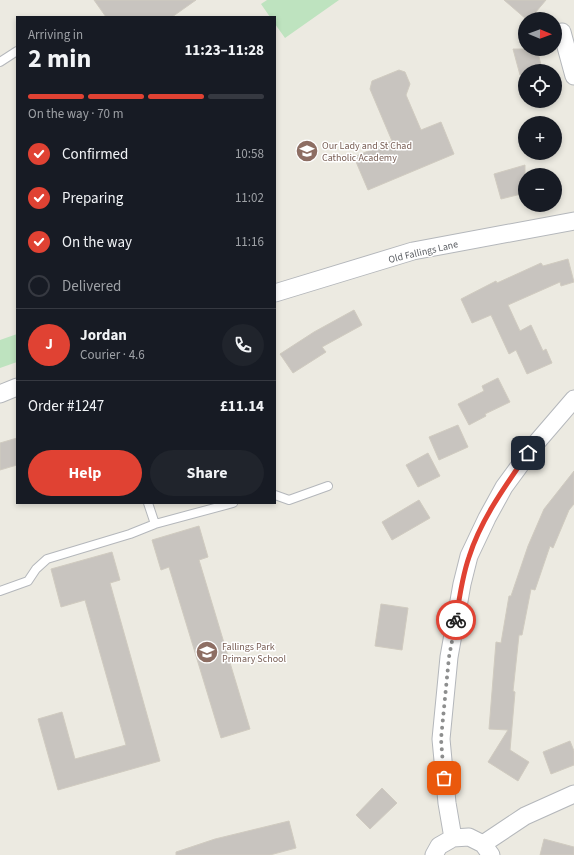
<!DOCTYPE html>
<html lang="en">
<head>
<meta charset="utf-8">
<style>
	:root { --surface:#171b24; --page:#20242c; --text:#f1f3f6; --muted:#9ea1a6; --line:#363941; --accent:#e04233 }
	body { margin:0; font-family:"Source Sans 3",sans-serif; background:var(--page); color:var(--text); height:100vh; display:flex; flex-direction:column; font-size:15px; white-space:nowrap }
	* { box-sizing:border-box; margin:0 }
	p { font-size:13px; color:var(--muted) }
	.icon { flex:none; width:22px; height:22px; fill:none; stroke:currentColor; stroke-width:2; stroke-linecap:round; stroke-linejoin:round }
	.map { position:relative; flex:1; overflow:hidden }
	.details { position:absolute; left:16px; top:16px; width:260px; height:488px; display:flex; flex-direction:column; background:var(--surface); border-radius:0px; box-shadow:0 2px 6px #0003 }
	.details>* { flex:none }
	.needle { width:26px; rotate:91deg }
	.tools { position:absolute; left:518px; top:12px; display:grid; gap:8px }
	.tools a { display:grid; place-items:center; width:44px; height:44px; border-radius:50%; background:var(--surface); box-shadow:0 2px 6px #0003; font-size:20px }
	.pin { position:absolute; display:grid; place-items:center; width:34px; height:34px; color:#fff; margin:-17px; border-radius:8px; box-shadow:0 2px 6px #0006 }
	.courier { position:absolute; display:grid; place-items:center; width:40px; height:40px; margin:-20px; border:3px solid #e04233; border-radius:50%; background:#fff; color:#222; box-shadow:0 1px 5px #0007 }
	.headline em { font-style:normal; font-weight:700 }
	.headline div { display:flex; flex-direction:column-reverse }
	.headline { display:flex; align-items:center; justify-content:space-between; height:68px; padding:0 12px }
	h1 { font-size:26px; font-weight:700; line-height:30px }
	.bar { display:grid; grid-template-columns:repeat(4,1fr); gap:6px 4px; align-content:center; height:48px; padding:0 12px }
	.bar i { height:5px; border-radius:3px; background:var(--line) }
	.bar .active { background:var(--accent) }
	.bar p { grid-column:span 4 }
	.line { display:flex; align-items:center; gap:10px; padding:0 12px; border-top:1px solid var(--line) }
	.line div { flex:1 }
	.round { display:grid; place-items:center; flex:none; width:42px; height:42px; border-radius:21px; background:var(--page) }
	ol { padding:0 12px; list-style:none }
	li { display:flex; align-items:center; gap:12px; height:44px }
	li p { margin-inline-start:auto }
	li .icon { padding:4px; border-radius:50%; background:var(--accent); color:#fff; stroke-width:4 }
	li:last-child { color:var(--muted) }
	li i { width:22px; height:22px; border:2px solid var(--line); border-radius:50% }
	.cta { display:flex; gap:8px; margin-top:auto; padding:8px 12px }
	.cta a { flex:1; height:46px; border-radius:24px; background:var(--accent); color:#fff; font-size:16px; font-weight:700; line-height:46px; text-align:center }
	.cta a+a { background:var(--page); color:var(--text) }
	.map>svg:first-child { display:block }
	.green { fill:#bee3bf }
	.building { fill:#c8c4bf; stroke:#d0cbc0 }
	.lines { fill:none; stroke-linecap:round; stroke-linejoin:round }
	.lane-casing { stroke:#b4b7bb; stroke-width:10 }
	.street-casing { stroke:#b4b7bb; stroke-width:19 }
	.lane { stroke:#fff; stroke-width:8 }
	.street { stroke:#fff; stroke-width:17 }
	.done { stroke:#8d8e8e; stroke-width:4; stroke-dasharray:0 7.2 }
	.route { stroke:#e04233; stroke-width:5 }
	.labels { text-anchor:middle; stroke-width:3; stroke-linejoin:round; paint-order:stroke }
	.education-label { font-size:10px; fill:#785e54; stroke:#fff; text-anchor:start }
	.street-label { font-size:10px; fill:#5a5d62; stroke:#fff }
</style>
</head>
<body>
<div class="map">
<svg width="574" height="855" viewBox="0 0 574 855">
	<rect width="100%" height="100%" fill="#eceae1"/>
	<!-- green -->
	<path class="green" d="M267,0H339L285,38L275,24V17H270L261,4Z
		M17,334V362L0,368V340Z"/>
	<!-- building -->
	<path class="building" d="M94,0H196L172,17H106Z
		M504,0H546L530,19H526Z
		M513,49H537L542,69L525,71V74L520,75Z
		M399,70L405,72L410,84L406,95L421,130L441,122L454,154L368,190L354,157L392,141L370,89L372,81Z
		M525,165V193L501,199L494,174Z
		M568,259L574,282L561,286L560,282L508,305L520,331L531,325L543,351L546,349L552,363L527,374L516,350L509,354L491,315L472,323L461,299L496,281L497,283L541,263L543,266Z
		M354,310L362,325L322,347L326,352L293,373L280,354L314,332Z
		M498,378L510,402L485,414L486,416L469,425L458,404L484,391L482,386Z
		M458,425L468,447L439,460L429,437Z
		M17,438V465L0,470V443Z
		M428,453L440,476L418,487L406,465Z
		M574,471V504L569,510L553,548L550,546L535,590L531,589L522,635H519L513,691L515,692L510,750L529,762L518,781L488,762L508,730L489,729L496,642L501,643L509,596H511L528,546L544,509Z
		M419,500L430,518L392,540L382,522Z
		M199,526L208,557L199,560L250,729L221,738L169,567L161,570L152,540Z
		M112,552L120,580L110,583L160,761L58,790L38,719L62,712L75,759L126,745L85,600L61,607L51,569Z
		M381,604L408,608L402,650L375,646Z
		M570,741L574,751V765L551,774L543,752Z
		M382,788L397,803L370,829L356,815Z
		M289,821L296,848L270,855H176V852L215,839Z
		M544,839L574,847V855H540Z"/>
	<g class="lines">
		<!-- lane casing -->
		<g class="lane-casing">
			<path id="lane" d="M0,62L17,51
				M275,495L289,500L328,486
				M148,503L155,524
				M0,591L28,581L36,569L47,559L130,534L155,524L233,503"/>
		</g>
		<!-- street casing -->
		<g class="street-casing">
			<path id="street" d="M562,32L574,76
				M275,293L413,251L574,221
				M0,394L17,387
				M453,838L447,803L441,739L449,657L462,584L469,556L487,518L504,487L537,442L574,399
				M483,844L525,816L574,794
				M434,855L439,846L453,838L469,837L483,844L491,855"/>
		</g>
		<!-- lane -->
		<use href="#lane" class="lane"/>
		<!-- street -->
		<use href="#street" class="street"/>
	</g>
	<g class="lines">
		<!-- done -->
		<path class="done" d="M444,778L441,739L449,657L456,620"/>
		<!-- route -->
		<path class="route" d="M456,620C459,599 462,577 469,557C481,519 506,485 528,453"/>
	</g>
	<!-- icons -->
	<defs>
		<g id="school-disc" transform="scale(1.15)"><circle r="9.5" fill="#8d6e63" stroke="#fff"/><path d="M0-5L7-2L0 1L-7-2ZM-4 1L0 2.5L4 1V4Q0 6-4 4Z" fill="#fff"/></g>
	</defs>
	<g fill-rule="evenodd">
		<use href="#school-disc" x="307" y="151"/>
		<use href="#school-disc" x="207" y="652"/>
	</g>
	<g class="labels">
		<!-- education labels -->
		<g class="education-label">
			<text x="322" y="149">Our Lady and St Chad<tspan x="322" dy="12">Catholic Academy</tspan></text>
			<text x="222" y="650">Fallings Park<tspan x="222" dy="12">Primary School</tspan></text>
		</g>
		<!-- street labels -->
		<g class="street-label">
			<text transform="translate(423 251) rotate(-13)" y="4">Old Fallings Lane</text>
		</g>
	</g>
</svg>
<div class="tools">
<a><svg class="needle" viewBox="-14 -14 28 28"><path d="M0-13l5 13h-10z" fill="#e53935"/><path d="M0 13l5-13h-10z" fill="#9ea1a6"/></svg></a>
<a><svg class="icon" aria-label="locate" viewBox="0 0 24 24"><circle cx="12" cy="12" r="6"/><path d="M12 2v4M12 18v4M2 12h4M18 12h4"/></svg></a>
<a>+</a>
<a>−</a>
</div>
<div class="pin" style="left:444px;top:778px;background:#ea580c"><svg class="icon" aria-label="bag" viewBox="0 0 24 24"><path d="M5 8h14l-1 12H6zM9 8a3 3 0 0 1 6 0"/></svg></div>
<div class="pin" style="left:528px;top:453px;background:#1f2937"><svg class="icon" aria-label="home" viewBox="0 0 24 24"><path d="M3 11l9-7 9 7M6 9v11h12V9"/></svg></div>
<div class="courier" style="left:456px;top:620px"><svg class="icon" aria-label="bike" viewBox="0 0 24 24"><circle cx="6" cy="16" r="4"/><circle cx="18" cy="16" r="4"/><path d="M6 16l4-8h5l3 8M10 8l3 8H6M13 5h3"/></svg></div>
<section class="details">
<div class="headline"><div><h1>2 min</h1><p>Arriving in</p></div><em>11:23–11:28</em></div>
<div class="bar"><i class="active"></i><i class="active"></i><i class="active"></i><i></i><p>On the way · 70 m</p></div>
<ol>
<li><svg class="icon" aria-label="check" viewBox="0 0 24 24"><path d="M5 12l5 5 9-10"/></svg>Confirmed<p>10:58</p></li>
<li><svg class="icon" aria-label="check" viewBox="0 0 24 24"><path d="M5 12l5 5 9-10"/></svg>Preparing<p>11:02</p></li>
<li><svg class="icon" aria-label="check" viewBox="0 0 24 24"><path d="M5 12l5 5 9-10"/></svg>On the way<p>11:16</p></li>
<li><i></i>Delivered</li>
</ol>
<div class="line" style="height:72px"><b class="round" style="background:var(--accent);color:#fff">J</b><div><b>Jordan</b><p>Courier · 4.6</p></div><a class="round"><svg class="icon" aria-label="phone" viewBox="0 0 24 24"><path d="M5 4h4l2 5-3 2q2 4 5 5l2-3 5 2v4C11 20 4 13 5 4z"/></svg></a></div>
<div class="line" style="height:52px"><div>Order #1247</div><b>£11.14</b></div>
<div class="cta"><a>Help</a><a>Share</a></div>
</section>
</div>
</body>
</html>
